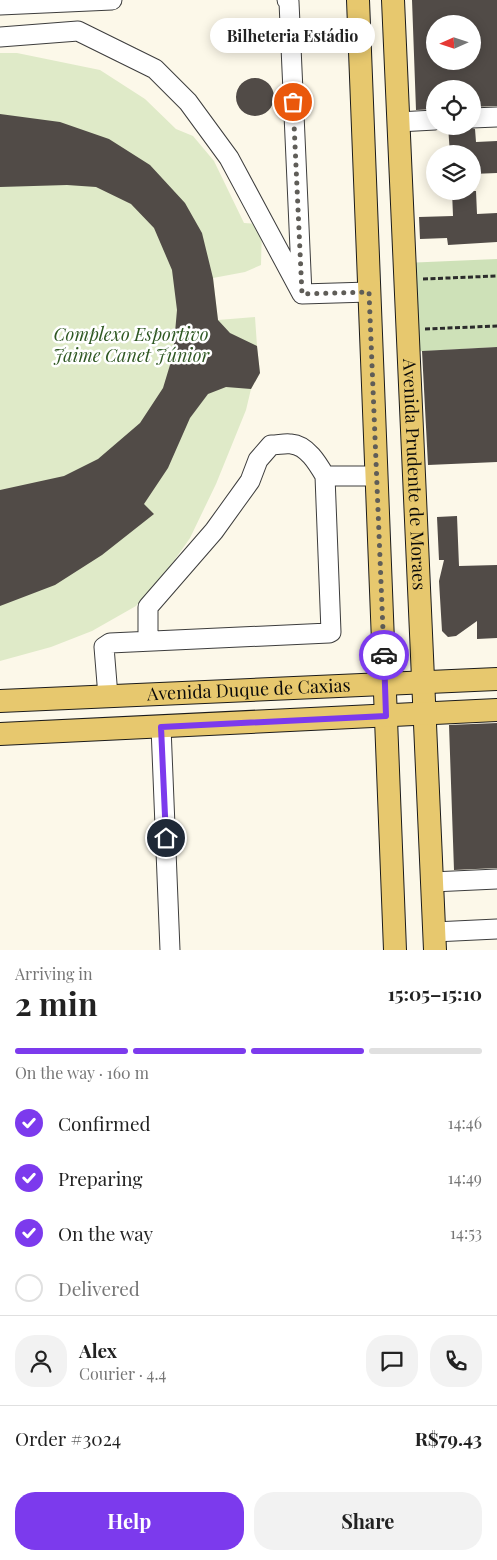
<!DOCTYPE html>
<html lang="en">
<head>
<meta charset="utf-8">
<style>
	:root { --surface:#fff; --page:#f2f2f2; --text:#222; --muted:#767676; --line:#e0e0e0; --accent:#7c3aed }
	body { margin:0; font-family:"Playfair Display",serif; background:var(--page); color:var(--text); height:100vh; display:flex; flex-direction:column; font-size:19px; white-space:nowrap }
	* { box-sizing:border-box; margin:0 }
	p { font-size:16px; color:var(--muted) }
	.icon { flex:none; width:28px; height:28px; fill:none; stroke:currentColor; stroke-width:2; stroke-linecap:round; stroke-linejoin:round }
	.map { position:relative; height:950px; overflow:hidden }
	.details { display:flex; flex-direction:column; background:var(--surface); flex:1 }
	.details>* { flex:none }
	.needle { width:32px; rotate:267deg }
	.tools { position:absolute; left:426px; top:15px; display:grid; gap:10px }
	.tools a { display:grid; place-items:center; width:55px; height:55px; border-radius:50%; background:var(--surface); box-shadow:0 2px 12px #0003; font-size:25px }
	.pin { position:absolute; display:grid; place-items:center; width:42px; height:42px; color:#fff; margin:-21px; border:2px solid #fff; border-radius:50%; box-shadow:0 1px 5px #0007 }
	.courier { position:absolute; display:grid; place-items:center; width:50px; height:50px; margin:-25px; border:4px solid #7c3aed; border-radius:50%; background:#fff; color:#222; box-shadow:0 1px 6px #0007 }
	.bubble { position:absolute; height:35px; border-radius:18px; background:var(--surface); box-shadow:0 2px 12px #0003; font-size:16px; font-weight:700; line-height:35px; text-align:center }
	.head em { font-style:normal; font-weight:700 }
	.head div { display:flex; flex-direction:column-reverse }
	.head { display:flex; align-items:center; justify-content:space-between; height:85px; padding:0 15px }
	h1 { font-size:32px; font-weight:700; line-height:38px }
	.bar { display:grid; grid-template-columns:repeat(4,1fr); gap:8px 5px; align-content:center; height:60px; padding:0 15px }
	.bar i { height:6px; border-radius:4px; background:var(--line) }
	.bar .current { background:var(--accent) }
	.bar p { grid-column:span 4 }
	.line { display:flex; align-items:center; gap:12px; padding:0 15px; border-top:1px solid var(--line) }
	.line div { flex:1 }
	.round { display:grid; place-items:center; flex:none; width:52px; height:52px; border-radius:20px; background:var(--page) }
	ol { padding:0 15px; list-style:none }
	li { display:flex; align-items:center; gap:15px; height:55px }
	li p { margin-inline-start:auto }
	li .icon { padding:5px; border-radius:50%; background:var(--accent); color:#fff; stroke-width:4 }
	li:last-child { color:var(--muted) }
	li i { width:28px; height:28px; border:2px solid var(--line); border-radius:50% }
	.button { display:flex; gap:10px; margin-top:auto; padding:10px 15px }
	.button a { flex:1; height:58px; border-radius:20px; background:var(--accent); color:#fff; font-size:20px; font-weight:700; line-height:58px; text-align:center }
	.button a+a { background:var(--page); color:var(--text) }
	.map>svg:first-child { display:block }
	.green { fill:#cee1b8 }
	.pitch { fill:#dfeac8 }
	.building { fill:#514b47; fill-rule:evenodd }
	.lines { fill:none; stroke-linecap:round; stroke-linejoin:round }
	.minor-casing { stroke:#3d3d3d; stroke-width:21 }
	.major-casing { stroke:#1b1b1b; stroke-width:24 }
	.path { stroke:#2c2c2c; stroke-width:3; stroke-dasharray:5 2.5; stroke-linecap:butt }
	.minor { stroke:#fff; stroke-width:19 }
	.major { stroke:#e7c86e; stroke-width:22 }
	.done { stroke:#5f5d58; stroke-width:5; stroke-dasharray:0 9 }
	.route { stroke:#7c3aed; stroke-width:6 }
	.labels { text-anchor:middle; stroke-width:5; stroke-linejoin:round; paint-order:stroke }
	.park-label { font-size:18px; font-style:italic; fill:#2f5823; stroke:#fff }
	.street-label { font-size:18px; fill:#0a0a0a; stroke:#fff }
</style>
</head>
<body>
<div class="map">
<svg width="497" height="950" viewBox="0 0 497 950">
	<rect width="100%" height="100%" fill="#fcf8e9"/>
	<!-- green -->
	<path class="green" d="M497,259V347L408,352L404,263Z"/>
	<!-- pitch -->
	<path class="pitch" d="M0,53H17L100,70L145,99L176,129L193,136L214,161L244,223L262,224L261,265L245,272L213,278L218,320L255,317L257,346L260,373L251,389L246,410L216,484L190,538L164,575L136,606L92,631L51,647L0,661Z"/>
	<!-- building -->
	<path class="building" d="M412,0H497V106L472,107V89H435V109L416,110ZM435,24H472V61H435Z
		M236 97a19 19 0 1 1 38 0a19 19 0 1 1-38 0Z
		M0,114L60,122L109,139L150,165L185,203L202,233L213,278L218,320L230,333L257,346L260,373L251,389L226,387L208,394L190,418L168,468L144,504L154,514L102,555L55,585L0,606V490L64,476L98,459L140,423L163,388L173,355L177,310L172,270L154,228L131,204L96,187L67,185L0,187Z
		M448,126H465L475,129L476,142L497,141V173L472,174V154H450Z
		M452,191H476L477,214L497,213V242L448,245L447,238L420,239L419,217L453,216Z
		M497,347V462L428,465L422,351Z
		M457,516L459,566L497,565V638L477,639V621L456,636L448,637L442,631L439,581L444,560H439L437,517Z
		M497,723V868L454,870L449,725Z"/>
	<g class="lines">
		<!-- minor casing -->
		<g class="minor-casing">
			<path id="minor" d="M287,0L289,2L302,294L369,292
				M0,5L112,0
				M0,37L78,31L155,69L188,102L229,158L302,294
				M472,118L497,117
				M398,122L435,120
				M325,476H376
				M108,696L104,647L110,643L329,633L331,632L325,476C318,464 307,445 291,444C285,443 278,445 271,445L258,460L250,481L214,531L148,607V641
				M161,727L170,950
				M432,882L497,879
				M434,932L497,929"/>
		</g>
		<!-- major casing -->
		<g class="major-casing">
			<g id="major">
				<path d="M358,0L395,950"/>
				<path id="s1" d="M393,0L435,950"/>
				<path id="s2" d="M0,701L497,679"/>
				<path d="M0,734L497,710"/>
			</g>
		</g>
		<!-- path -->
		<path class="path" d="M423,279L497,276
			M425,329L497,326"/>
		<!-- minor -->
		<use href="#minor" class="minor"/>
		<!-- major -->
		<use href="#major" class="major"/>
	</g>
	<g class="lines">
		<!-- done -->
		<path class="done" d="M293,102L302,294L369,292L384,655"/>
		<!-- route -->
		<path class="route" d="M166,838L161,727L386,716L384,655"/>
	</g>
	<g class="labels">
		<!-- park labels -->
		<g class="park-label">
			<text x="131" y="341">Complexo Esportivo<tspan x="131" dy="21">Jaime Canet Júnior</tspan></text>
		</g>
		<!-- street labels -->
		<g class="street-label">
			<text dy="6" stroke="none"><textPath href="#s1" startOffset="475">Avenida Prudente de Moraes</textPath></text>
			<text dy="6" stroke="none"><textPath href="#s2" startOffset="249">Avenida Duque de Caxias</textPath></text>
		</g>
	</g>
</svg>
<div class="tools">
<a><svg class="needle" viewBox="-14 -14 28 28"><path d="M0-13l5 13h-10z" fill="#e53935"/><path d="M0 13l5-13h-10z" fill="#767676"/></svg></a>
<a><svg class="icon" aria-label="locate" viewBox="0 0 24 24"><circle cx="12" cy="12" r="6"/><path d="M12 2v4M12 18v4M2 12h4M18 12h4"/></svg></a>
<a><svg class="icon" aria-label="layers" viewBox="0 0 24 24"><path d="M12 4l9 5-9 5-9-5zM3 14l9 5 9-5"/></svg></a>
</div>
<div class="pin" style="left:293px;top:102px;background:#ea580c"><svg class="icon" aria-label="bag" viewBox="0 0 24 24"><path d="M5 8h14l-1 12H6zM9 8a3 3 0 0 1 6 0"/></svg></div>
<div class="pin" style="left:166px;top:838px;background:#1f2937"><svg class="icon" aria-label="home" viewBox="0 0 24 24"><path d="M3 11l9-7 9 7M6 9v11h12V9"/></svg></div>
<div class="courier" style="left:384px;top:655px"><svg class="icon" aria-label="car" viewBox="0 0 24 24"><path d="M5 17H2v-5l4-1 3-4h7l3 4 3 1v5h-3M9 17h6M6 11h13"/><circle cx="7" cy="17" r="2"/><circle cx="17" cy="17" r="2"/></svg></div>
<div class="bubble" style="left:210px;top:18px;width:165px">Bilheteria Estádio</div>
</div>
<section class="details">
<div class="head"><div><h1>2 min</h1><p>Arriving in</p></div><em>15:05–15:10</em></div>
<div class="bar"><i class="current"></i><i class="current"></i><i class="current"></i><i></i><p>On the way · 160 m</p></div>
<ol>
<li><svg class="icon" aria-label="check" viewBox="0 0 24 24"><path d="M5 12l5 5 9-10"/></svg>Confirmed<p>14:46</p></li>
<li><svg class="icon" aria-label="check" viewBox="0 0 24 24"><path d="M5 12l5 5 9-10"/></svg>Preparing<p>14:49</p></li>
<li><svg class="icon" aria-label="check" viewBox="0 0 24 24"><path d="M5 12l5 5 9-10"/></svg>On the way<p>14:53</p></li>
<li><i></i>Delivered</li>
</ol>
<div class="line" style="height:90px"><a class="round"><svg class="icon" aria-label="person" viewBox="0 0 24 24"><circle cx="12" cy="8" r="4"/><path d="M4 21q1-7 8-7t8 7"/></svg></a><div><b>Alex</b><p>Courier · 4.4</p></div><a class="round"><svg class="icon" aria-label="chat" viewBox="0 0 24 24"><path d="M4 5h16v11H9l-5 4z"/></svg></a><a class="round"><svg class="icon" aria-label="phone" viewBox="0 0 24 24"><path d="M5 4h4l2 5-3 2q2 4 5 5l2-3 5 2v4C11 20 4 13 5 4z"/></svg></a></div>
<div class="line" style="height:65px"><div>Order #3024</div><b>R$79.43</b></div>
<div class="button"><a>Help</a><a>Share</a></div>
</section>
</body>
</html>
